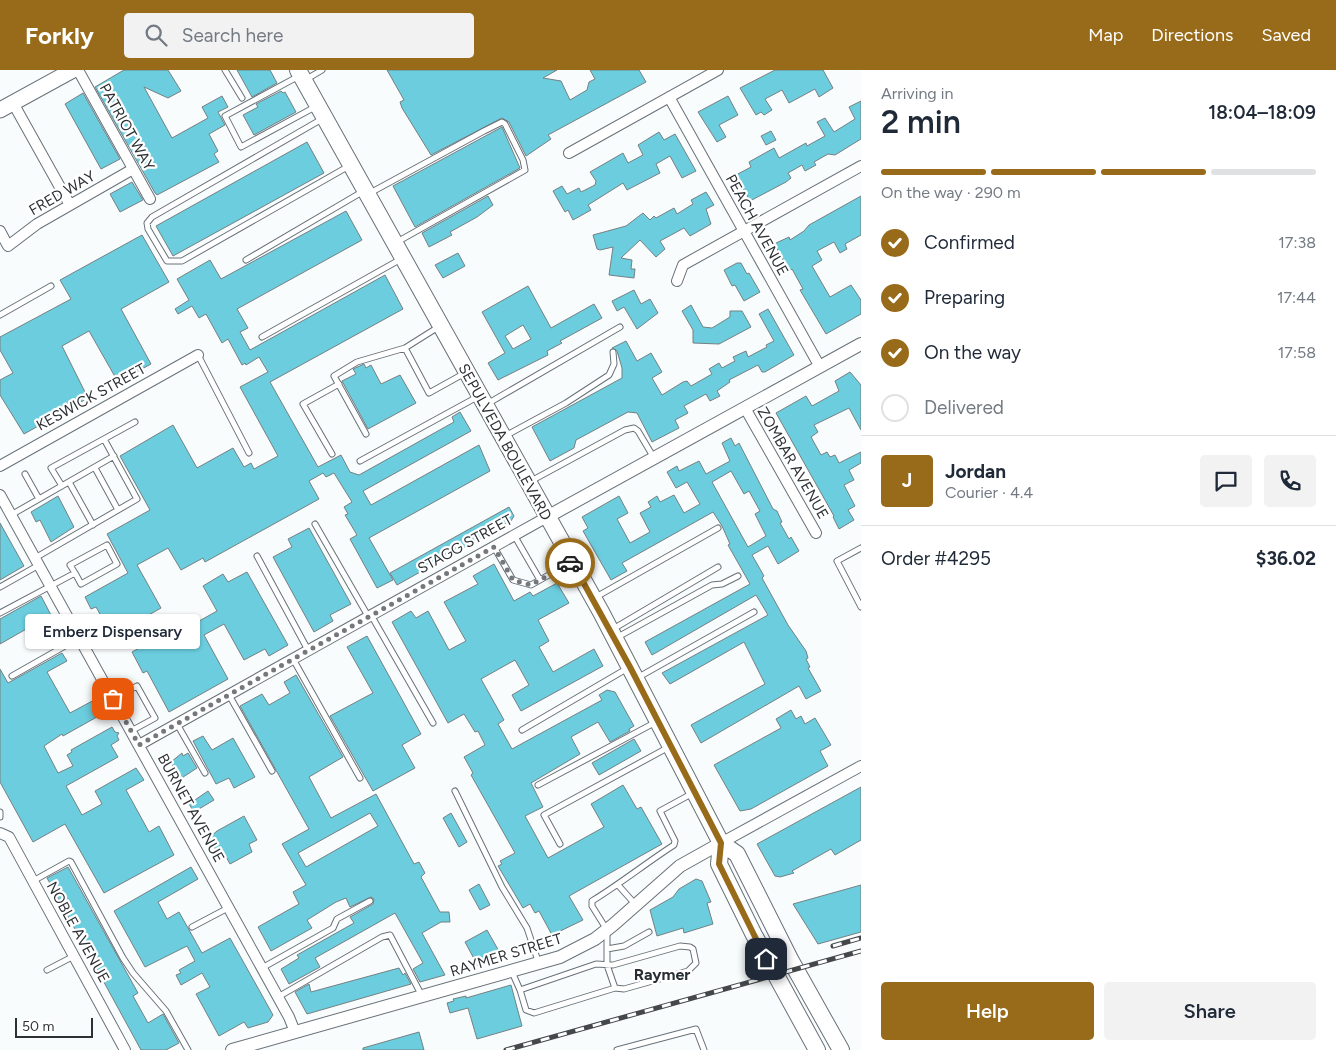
<!DOCTYPE html>
<html lang="en">
<head>
<meta charset="utf-8">
<style>
	:root { --surface:#fff; --page:#f2f2f3; --text:#1f2937; --muted:#747a83; --line:#e0e1e3; --accent:#986b1a }
	body { margin:0; font-family:Figtree,sans-serif; background:var(--page); color:var(--text); height:100vh; display:flex; flex-direction:column; font-size:19px; white-space:nowrap }
	* { box-sizing:border-box; margin:0 }
	p { font-size:16px; color:var(--muted) }
	.icon { flex:none; width:28px; height:28px; fill:none; stroke:currentColor; stroke-width:2; stroke-linecap:round; stroke-linejoin:round }
	.map { position:relative; flex:1; overflow:hidden }
	.sheet { display:flex; flex-direction:column; background:var(--surface); width:475px }
	.sheet>* { flex:none }
	.scale { position:absolute; left:15px; bottom:12px; width:78px; box-sizing:border-box; padding-left:5px; border:2px solid #2d3134; border-top:0; font-size:14px; line-height:18px; white-space:nowrap; color:#2d3134; -webkit-text-stroke:4px #fff; paint-order:stroke }
	.pin { position:absolute; display:grid; place-items:center; width:42px; height:42px; color:#fff; margin:-21px; border-radius:10px; box-shadow:0 2px 8px #0006 }
	.courier { position:absolute; display:grid; place-items:center; width:50px; height:50px; margin:-25px; border:4px solid #986b1a; border-radius:50%; background:#fff; color:#222; box-shadow:0 1px 6px #0007 }
	.bubble { position:absolute; height:35px; border-radius:5px; background:var(--surface); box-shadow:0 1px 4px #0004; font-size:16px; font-weight:600; line-height:35px; text-align:center }
	.overview em { font-style:normal; font-weight:600 }
	.overview div { display:flex; flex-direction:column-reverse }
	.overview { display:flex; align-items:center; justify-content:space-between; height:85px; padding:0 20px }
	h1 { font-size:32px; font-weight:600; line-height:38px }
	.bar { display:grid; grid-template-columns:repeat(4,1fr); gap:8px 5px; align-content:center; height:60px; padding:0 20px }
	.bar i { height:6px; border-radius:4px; background:var(--line) }
	.bar .selected { background:var(--accent) }
	.bar p { grid-column:span 4 }
	.line { display:flex; align-items:center; gap:12px; padding:0 20px; border-top:1px solid var(--line) }
	.line div { flex:1 }
	.round { display:grid; place-items:center; flex:none; width:52px; height:52px; border-radius:5px; background:var(--page) }
	ol { padding:0 20px; list-style:none }
	li { display:flex; align-items:center; gap:15px; height:55px }
	li p { margin-inline-start:auto }
	li .icon { padding:5px; border-radius:50%; background:var(--accent); color:#fff; stroke-width:4 }
	li:last-child { color:var(--muted) }
	li i { width:28px; height:28px; border:2px solid var(--line); border-radius:50% }
	.cta { display:flex; gap:10px; margin-top:auto; padding:10px 20px }
	.cta a { flex:1; height:58px; border-radius:5px; background:var(--accent); color:#fff; font-size:20px; font-weight:600; line-height:58px; text-align:center }
	.cta a+a { background:var(--page); color:var(--text) }
	header { display:flex; align-items:center; gap:30px; box-sizing:border-box; height:70px; padding:0 25px; background:var(--accent); color:#fff }
	header strong { font-size:24px }
	nav { display:flex; gap:28px; margin-inline-start:auto; font-size:18px }
	.search { width:350px; height:45px; background:var(--page); display:flex; align-items:center; gap:12px; box-sizing:border-box; padding:0 18px; border-radius:5px; color:var(--muted); font-size:19px }
	main { display:flex; flex:1; min-height:0 }
	.map>svg:first-child { display:block }
	.building { fill:#6bcdde; stroke:#748183; fill-rule:evenodd }
	.lines { fill:none; stroke-linecap:round; stroke-linejoin:round }
	.service-casing { stroke:#687178; stroke-width:7 }
	.minor-casing { stroke:#687178; stroke-width:12 }
	.tertiary-casing { stroke:#687178; stroke-width:14 }
	.secondary-casing { stroke:#687178; stroke-width:17 }
	.primary-casing { stroke:#687178; stroke-width:18 }
	.service { stroke:#fff; stroke-width:5 }
	.minor { stroke:#fff; stroke-width:10 }
	.tertiary { stroke:#fff; stroke-width:12 }
	.secondary { stroke:#fff; stroke-width:15 }
	.primary { stroke:#fff; stroke-width:16 }
	.rail-casing { stroke:#44484b; stroke-width:5 }
	.rail { stroke:#fff; stroke-width:3; stroke-dasharray:9; stroke-linecap:butt }
	.done { stroke:#74787a; stroke-width:5; stroke-dasharray:0 9 }
	.route { stroke:#986b1a; stroke-width:6 }
	.labels { text-anchor:middle; stroke-width:4.5; stroke-linejoin:round; paint-order:stroke }
	.street-label { font-size:15px; fill:#2d3134; stroke:#fff }
	.neighbourhood-label { font-size:16px; font-weight:bold; fill:#272e35; stroke:#fff }
</style>
</head>
<body>
<header>
<strong>Forkly</strong>
<div class="search"><svg class="icon" aria-label="search" viewBox="0 0 24 24"><circle cx="10" cy="10" r="6"/><path d="M15 15l6 6"/></svg>Search here</div>
<nav><a>Map</a><a>Directions</a><a>Saved</a></nav>
</header>
<main>
<div class="map">
<svg width="861" height="980" viewBox="0 0 861 980">
	<rect width="100%" height="100%" fill="#f9fcfd"/>
	<!-- building -->
	<path class="building" d="M124,0H168L181,21L168,28L144,17L172,68L208,48L202,37L222,26L228,37L218,42L225,55L209,64L218,81L214,84L219,92L157,125L155,123L95,17Z
		M237,0H270L277,13L252,27Z
		M387,0H557L543,8L561,11L570,30L587,20L589,12L595,9L590,0H639L646,12L548,65L551,69L526,86L509,52L502,48L431,85L402,38L400,32L404,30Z
		M775,0H823L833,18L819,27L815,19L789,33L782,20L765,29L772,40L764,45L761,42L756,45L740,18Z
		M281,21L283,23L285,22L296,42L254,65L243,45L258,37L256,34Z
		M83,23L120,89L101,99L65,34Z
		M728,26L738,45L719,55L726,67L717,72L698,42Z
		M861,31V69L835,85L828,84L814,92L816,95L805,101L802,95L788,103L791,108L786,112L750,131L736,105L751,97L749,92L774,78L779,88L806,73L807,76L825,66L817,52L825,48L834,62L855,49L849,37Z
		M502,57L520,98L415,157L393,116Z
		M771,61L776,70L766,75L761,66Z
		M659,62L664,70L675,64L696,101L682,108L670,86L656,94L660,103L627,120L623,113L588,135L591,140L573,150L568,140L565,142L553,121L562,116L567,124L579,118L581,122L595,115L596,111L590,102L623,83L628,93L643,85L638,75Z
		M307,72L324,103L173,186L156,156Z
		M132,112L143,130L120,142L110,124Z
		M706,122L714,135L706,139L711,154L690,166L684,158L660,171L665,179L656,187L640,170L621,188L632,190L631,199H635L634,208L609,205L613,177L600,180L597,179L593,165L626,156L643,143L650,150L654,146L656,148L674,138L677,144L693,134L691,130Z
		M488,126L493,135L477,147L450,162L452,165L429,177L422,163Z
		M861,126V165L845,174L847,179L840,183L834,172L817,181L822,190L812,196L830,227L851,215L861,230V244L826,264L800,220L803,219L792,199L789,201L774,174L789,167L790,170L804,161L809,155Z
		M346,141L362,170L237,239L248,258L240,262L250,280L385,205L403,239L270,312L318,397L341,385L350,402L359,405L454,352L452,347L460,342L471,361L363,421L371,435L479,375L490,401L369,468L393,510L377,518L350,469L357,465L345,445L348,444L344,437L352,432L334,403L326,407L323,403L309,411L319,429L205,492L203,488L181,500L168,478L137,495L161,538L107,569L100,556L105,553L96,537L91,539L85,527L128,503L107,464L150,440L120,386L173,355L197,398L233,378L244,397L251,393L254,399L278,386L240,317L268,302L259,287L246,295L245,293L242,295L228,269L222,273L206,244L199,248L192,236L178,244L175,239L189,230L177,209L210,190L221,209Z
		M142,165L169,212L121,239L151,294L118,312L89,261L62,276L88,328L24,364L0,325V310L13,303L0,280V267L71,229L60,210Z
		M458,183L465,196L443,208L435,195Z
		M737,193H741L747,204L749,203L760,222L744,231L735,215L732,216L724,200Z
		M528,216L551,258L594,234L602,248L560,271L562,273L547,281L548,285L498,310L488,293L505,283L482,242ZM523,255L531,269L513,279L505,266Z
		M634,220L641,234L650,229L658,243L637,259L624,237L617,241L612,231Z
		M691,235L703,257L712,258L730,247V241H742L751,257L719,274L693,273V260L682,241Z
		M768,239L794,285L765,302H762L758,295L729,310L730,312L717,321L720,326L710,331L706,324L684,336L688,343L675,350L679,358L652,372L637,343L628,342L576,370L574,378L550,391L532,357L622,308V298L617,281L612,278L626,271L637,291L651,283L662,302L652,308L662,325L683,312L687,311L691,316L712,304L709,299L719,293L722,298L735,291L733,287L746,281L748,287L767,277L766,275L774,271L759,244Z
		M364,294L366,298L371,295L381,314L400,305L416,333L368,359L342,311L356,304L353,299Z
		M850,302L861,315V360L849,338L814,355L818,362L811,367L821,385L827,382L830,387L835,385L839,393L861,382V393L849,400L854,410L844,415L855,436L848,440L854,450L839,459L833,447L834,446L776,343L806,326L812,336L839,321L835,311Z
		M731,368L735,376L739,373L773,439L777,441L782,452L780,453L789,469L791,467L799,481L778,494L768,476L752,485L764,506L762,508L788,555L806,581L808,588L806,589L810,597L808,598L821,621L806,629L799,616L701,673L691,655L765,614L744,572L670,614L662,603L768,545L756,525L652,585L645,572L750,514L728,475L730,474L722,456L713,442L622,493L627,501L611,510L583,461L588,458L582,447L619,426L628,443L617,449L630,473L650,462L640,443L651,437L648,432L657,426L660,432L674,425L684,443L700,434L687,412L676,418L667,402L677,396L679,401L699,391L706,404L730,391L722,373ZM731,401L744,424L749,421L760,441L755,444L766,466L748,477L712,412Z
		M58,426L74,457L51,472L40,450L36,452L31,442Z
		M509,437L514,446L511,451L397,515L390,503Z
		M0,453L24,496L0,510Z
		M309,458L351,534L330,545L333,551L314,562L273,487L292,477L288,469Z
		M494,494L514,531L530,522L533,526L557,513L569,533L538,550L549,571L539,577L553,602L594,579L603,596L521,641L512,625L529,615L515,590L481,609L504,650L498,654L512,679L602,630L599,625L607,620L615,622L634,656L629,659L630,661L610,672L598,652L571,667L580,684L531,713L543,737L525,746L548,788L604,757L591,734L623,715L637,739L641,737L662,774L569,826L583,850L552,865L539,841L535,843L530,834L523,838L498,796L502,794L500,791L515,783L471,705L473,703L464,687L485,675L478,661L475,662L464,644L448,653L392,552L411,541L416,548L428,541L449,580L466,571L444,532L478,514L473,506Z
		M247,502L288,575L269,586L265,579L244,590L224,554L204,565L228,609L169,642L147,601L143,603L132,582L173,559L176,564L217,541L203,516L223,504L228,512Z
		M41,526L51,545L0,574V549Z
		M367,566L421,664L402,675L415,698L373,721L330,646L373,623L347,577Z
		M62,583L67,591L47,602L70,643L96,629L104,643L63,666L62,664L44,676L58,703L73,696L67,685L72,682L71,680L112,657L115,662L119,663L117,666L119,670L111,675L118,687L66,716L82,745L102,734L95,721L136,698L144,710L126,720L149,762L159,756L174,785L104,823L65,754L33,772L0,712V599L8,613Z
		M296,605L343,687L309,707L331,748L376,724L414,794L419,792L425,803L421,807L440,842H449L450,852H441L422,863L445,905L420,912L413,899L423,893L395,843L315,888L320,897L289,914L281,899L299,888L297,885L354,853L350,847L373,834L374,829L371,827L350,837L346,828L336,832L307,850L312,858L271,881L258,857L299,834L293,822L306,815L282,774L309,759L240,636L262,624L269,635L290,623L284,612ZM370,743L378,756L306,797L298,783Z
		M791,640L796,649L801,646L805,654L815,648L831,675L820,681L828,696L751,739L740,741L714,695L781,658L776,649Z
		M203,666L212,680L233,668L255,707L234,718L229,708L216,714L193,671Z
		M634,669L641,681L599,705L592,693Z
		M182,683L183,686L188,683L197,698L177,711L170,699L173,697L171,692Z
		M861,717V770L835,785L831,779L792,801L794,803L780,807L775,806L757,774Z
		M208,721L214,730L194,742L189,734Z
		M451,743L467,772L459,777L443,748Z
		M244,746L257,770L249,774L252,782L230,794L225,785L220,787L209,768L217,761Z
		M68,797L138,923L133,926L148,953L163,944L179,973L166,980H141L47,808Z
		M191,797L198,809L158,832L167,849L179,842L202,883L230,868L273,945L268,952L248,958L244,952L219,966L196,924L210,917L202,903L181,915L176,905L181,903L179,900L195,891L187,876L145,897L114,841Z
		M696,809L702,811L711,832L707,833L713,854L684,863L683,858L657,866L650,840L673,827L679,819Z
		M479,814L490,835L480,840L469,820Z
		M861,815V862L818,874L793,834Z
		M487,860L500,883L478,896L465,872Z
		M399,898L403,905L405,903L411,914L307,944L295,922L309,914L311,922Z
		M511,915L522,956L477,969L468,938L450,943L447,933L454,931L453,929L466,926V928Z
		M419,962L424,980H363V978Z"/>
	<g class="lines">
		<!-- service casing -->
		<g class="service-casing">
			<path id="service" d="M225,0L242,28
				M299,6L225,46L241,77L315,37
				M305,10L322,0
				M322,49L152,147L147,153L148,159L167,191H182L349,96
				M370,123L484,61L502,52L505,54L523,90L525,100L397,172
				M246,190L362,122
				M0,245L51,216
				M440,256L405,278L429,323L465,303
				M262,267L401,189
				M198,285L249,383
				M487,334L620,257
				M366,364L334,306L357,292L405,278
				M505,366L566,333L609,305L614,294L613,282
				M332,384L303,334L339,314
				M360,391L479,326
				M95,398L118,440
				M25,404L39,429
				M531,411L625,360L634,358L638,361L654,388
				M69,412L93,455
				M62,416L51,398L135,352
				M11,445L114,386
				M315,454L368,546
				M514,465L540,510
				M494,477L513,510L531,515L572,492
				M861,478L837,491L861,537
				M257,486L308,580
				M35,488L137,429L104,369
				M0,517L39,495
				M596,527L718,458
				M0,543L75,503L81,514L117,494L107,475L70,495L75,503
				M371,545L433,653
				M613,559L718,497
				M616,568L712,515L722,514L738,506
				M293,589L360,708
				M12,606L79,568
				M637,608L754,542
				M229,625L272,701
				M113,629L137,616L155,648L131,661
				M177,654L205,703
				M522,660L628,598
				M538,715L656,652
				M455,721L502,817L527,858L539,894
				M0,742V747
				M560,774L544,745L669,677
				M33,811L69,791L71,792L123,888L133,903L166,941L188,980
				M618,815L635,834
				M192,857L228,838
				M680,876L690,877L693,879L696,893L688,901L624,919L615,918L534,943L526,940L520,920L596,894L613,895Z
				M607,879L624,876L649,862
				M262,898L333,858L337,849L370,831
				M47,900L74,886
				M512,902L520,920
				M615,918L607,895V860L592,836V831C620,814 646,793 674,775L675,771L660,741L693,723
				M278,927L382,867L390,865L422,926
				M617,980L696,959L704,980"/>
		</g>
		<!-- minor casing -->
		<g class="minor-casing">
			<path id="minor" d="M78,0L150,129
				M669,27L820,297
				M13,33L70,135
				M569,83L718,0
				M0,161L8,176L37,154L133,99
				M677,211L683,195L861,96
				M745,338L816,463
				M0,396L198,285
				M0,425L289,947L295,962
				M139,675L547,447
				M0,763L9,767L125,980
				M721,773L861,696"/>
		</g>
		<!-- tertiary casing -->
		<g class="tertiary-casing">
			<path id="tertiary" d="M547,447L861,274
				M232,980L560,887L595,869L613,855L680,796L721,773"/>
		</g>
		<!-- secondary casing -->
		<g class="secondary-casing">
			<path id="secondary" d="M0,40L73,0"/>
		</g>
		<!-- primary casing -->
		<g class="primary-casing">
			<path id="primary" d="M298,0L601,542L721,773L737,784L791,891L841,980
				M721,773L719,794L754,865L817,980"/>
		</g>
		<!-- service -->
		<use href="#service" class="service"/>
		<!-- minor -->
		<use href="#minor" class="minor"/>
		<!-- tertiary -->
		<use href="#tertiary" class="tertiary"/>
		<!-- secondary -->
		<use href="#secondary" class="secondary"/>
		<!-- primary -->
		<use href="#primary" class="primary"/>
		<!-- rail casing -->
		<g class="rail-casing">
			<path id="rail" d="M833,876L861,868
				M506,980L861,881"/>
		</g>
		<!-- rail -->
		<use href="#rail" class="rail"/>
	</g>
	<g class="lines">
		<!-- done -->
		<path class="done" d="M113,629L139,675L494,477L513,510L531,515L570,493"/>
		<!-- route -->
		<path class="route" d="M570,493L572,492L630,597L721,773L719,794L766,889"/>
	</g>
	<g class="labels">
		<!-- street labels -->
		<g class="street-label">
			<text transform="translate(127 57) rotate(61)" y="5">PATRIOT WAY</text>
			<text transform="translate(62 123) rotate(-30)" y="5">FRED WAY</text>
			<text transform="translate(757 155) rotate(61)" y="5">PEACH AVENUE</text>
			<text transform="translate(91 327) rotate(-29)" y="5">KESWICK STREET</text>
			<text transform="translate(505 372) rotate(61)" y="5">SEPULVEDA BOULEVARD</text>
			<text transform="translate(793 393) rotate(60)" y="5">ZOMBAR AVENUE</text>
			<text transform="translate(465 474) rotate(-29)" y="5">STAGG STREET</text>
			<text transform="translate(191 738) rotate(61)" y="5">BURNET AVENUE</text>
			<text transform="translate(78 862) rotate(61)" y="5">NOBLE AVENUE</text>
			<text transform="translate(506 885) rotate(-17)" y="5">RAYMER STREET</text>
		</g>
		<!-- neighbourhood labels -->
		<g class="neighbourhood-label">
			<text x="662" y="910">Raymer</text>
		</g>
	</g>
</svg>
<div class="scale">50 m</div>
<div class="pin" style="left:113px;top:629px;background:#ea580c"><svg class="icon" aria-label="bag" viewBox="0 0 24 24"><path d="M5 8h14l-1 12H6zM9 8a3 3 0 0 1 6 0"/></svg></div>
<div class="pin" style="left:766px;top:889px;background:#1f2937"><svg class="icon" aria-label="home" viewBox="0 0 24 24"><path d="M3 11l9-7 9 7M6 9v11h12V9"/></svg></div>
<div class="courier" style="left:570px;top:493px"><svg class="icon" aria-label="car" viewBox="0 0 24 24"><path d="M5 17H2v-5l4-1 3-4h7l3 4 3 1v5h-3M9 17h6M6 11h13"/><circle cx="7" cy="17" r="2"/><circle cx="17" cy="17" r="2"/></svg></div>
<div class="bubble" style="left:25px;top:544px;width:175px">Emberz Dispensary</div>
</div>
<section class="sheet">
<div class="overview"><div><h1>2 min</h1><p>Arriving in</p></div><em>18:04–18:09</em></div>
<div class="bar"><i class="selected"></i><i class="selected"></i><i class="selected"></i><i></i><p>On the way · 290 m</p></div>
<ol>
<li><svg class="icon" aria-label="check" viewBox="0 0 24 24"><path d="M5 12l5 5 9-10"/></svg>Confirmed<p>17:38</p></li>
<li><svg class="icon" aria-label="check" viewBox="0 0 24 24"><path d="M5 12l5 5 9-10"/></svg>Preparing<p>17:44</p></li>
<li><svg class="icon" aria-label="check" viewBox="0 0 24 24"><path d="M5 12l5 5 9-10"/></svg>On the way<p>17:58</p></li>
<li><i></i>Delivered</li>
</ol>
<div class="line" style="height:90px"><b class="round" style="background:var(--accent);color:#fff">J</b><div><b>Jordan</b><p>Courier · 4.4</p></div><a class="round"><svg class="icon" aria-label="chat" viewBox="0 0 24 24"><path d="M4 5h16v11H9l-5 4z"/></svg></a><a class="round"><svg class="icon" aria-label="phone" viewBox="0 0 24 24"><path d="M5 4h4l2 5-3 2q2 4 5 5l2-3 5 2v4C11 20 4 13 5 4z"/></svg></a></div>
<div class="line" style="height:65px"><div>Order #4295</div><b>$36.02</b></div>
<div class="cta"><a>Help</a><a>Share</a></div>
</section>
</main>
</body>
</html>
